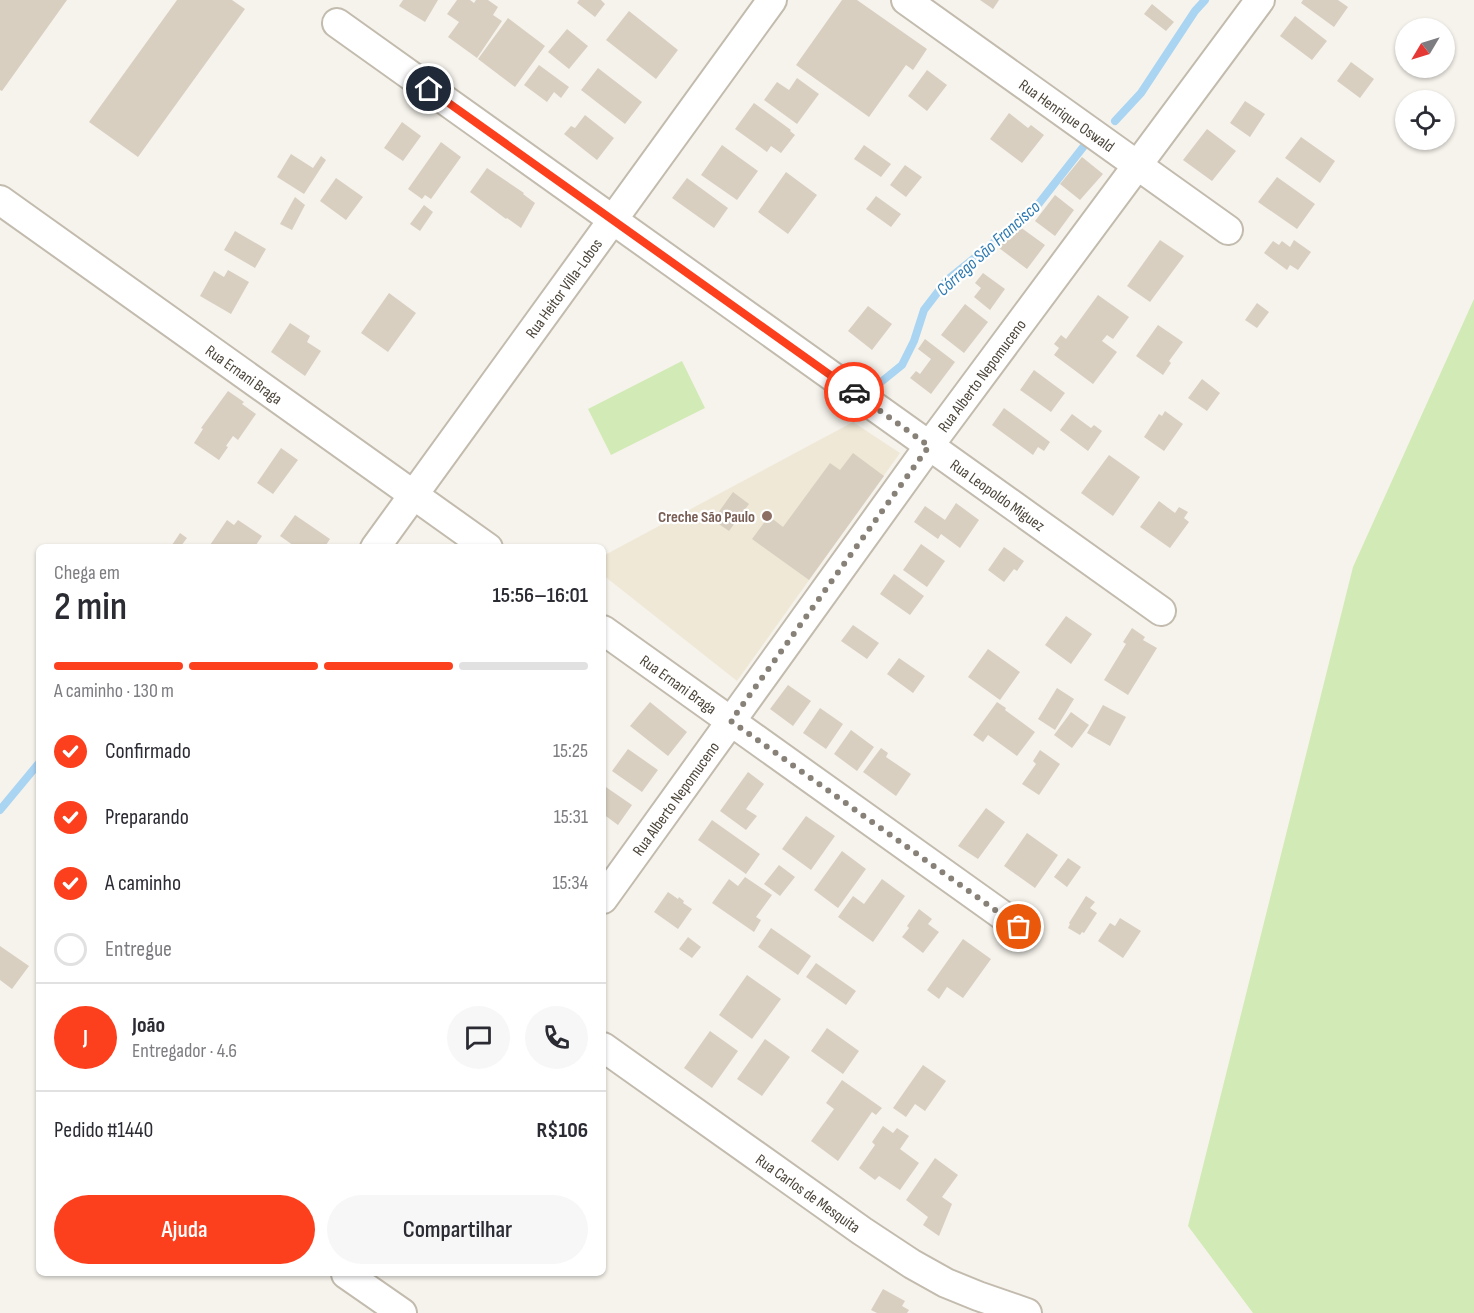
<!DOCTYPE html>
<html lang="pt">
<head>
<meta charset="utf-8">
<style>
	:root { --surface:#fff; --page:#f7f7f7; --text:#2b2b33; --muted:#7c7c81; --line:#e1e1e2; --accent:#fc3f1d }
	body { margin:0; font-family:"Sofia Sans Condensed",sans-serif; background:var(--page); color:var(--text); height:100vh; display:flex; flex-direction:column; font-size:22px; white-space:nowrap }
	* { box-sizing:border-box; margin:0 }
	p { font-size:20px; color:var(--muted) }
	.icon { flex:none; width:33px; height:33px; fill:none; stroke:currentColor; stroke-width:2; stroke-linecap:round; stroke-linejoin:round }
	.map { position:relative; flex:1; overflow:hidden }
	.drawer { position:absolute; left:36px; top:544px; width:570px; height:732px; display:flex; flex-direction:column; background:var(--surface); border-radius:9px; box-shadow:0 2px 4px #0004 }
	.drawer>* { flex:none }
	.needle { width:39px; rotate:232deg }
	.buttons { position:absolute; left:1395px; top:18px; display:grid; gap:12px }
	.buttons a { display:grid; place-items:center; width:60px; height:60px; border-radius:50%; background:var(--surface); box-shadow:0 2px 4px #0004; font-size:30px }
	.pin { position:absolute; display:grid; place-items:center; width:51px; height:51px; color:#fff; margin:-26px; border:3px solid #fff; border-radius:50%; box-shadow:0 2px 6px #0007 }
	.courier { position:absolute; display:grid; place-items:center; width:60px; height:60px; margin:-30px; border:4px solid #fc3f1d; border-radius:50%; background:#fff; color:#222; box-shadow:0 2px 8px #0007 }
	.overview em { font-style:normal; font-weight:600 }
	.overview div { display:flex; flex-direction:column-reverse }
	.overview { display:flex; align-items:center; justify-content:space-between; height:102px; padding:0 18px }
	h1 { font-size:39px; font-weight:600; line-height:45px }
	.bar { display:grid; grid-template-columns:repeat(4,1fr); gap:9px 6px; align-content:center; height:72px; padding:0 18px }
	.bar i { height:8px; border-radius:4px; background:var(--line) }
	.bar .on { background:var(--accent) }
	.bar p { grid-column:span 4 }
	.line { display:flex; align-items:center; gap:15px; padding:0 18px; border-top:2px solid var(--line) }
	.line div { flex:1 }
	.round { display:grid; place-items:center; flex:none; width:63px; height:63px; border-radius:32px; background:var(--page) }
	ol { padding:0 18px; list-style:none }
	li { display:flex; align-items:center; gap:18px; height:66px }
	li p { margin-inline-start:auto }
	li .icon { padding:6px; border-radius:50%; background:var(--accent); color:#fff; stroke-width:4 }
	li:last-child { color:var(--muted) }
	li i { width:33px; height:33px; border:3px solid var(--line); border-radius:50% }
	.primary-button { display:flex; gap:12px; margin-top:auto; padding:12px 18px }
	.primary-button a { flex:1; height:69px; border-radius:36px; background:var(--accent); color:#fff; font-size:24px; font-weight:600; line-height:69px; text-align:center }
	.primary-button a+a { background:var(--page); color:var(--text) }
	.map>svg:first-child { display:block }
	.education { fill:#efe8d6 }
	.green { fill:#d2eab5 }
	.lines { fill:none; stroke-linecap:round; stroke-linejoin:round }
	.stream { stroke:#a9d4f2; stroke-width:8 }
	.building { fill:#d8cfc1 }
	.minor-casing { stroke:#c2bbae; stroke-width:32 }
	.minor { stroke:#fff; stroke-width:28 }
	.done { stroke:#878178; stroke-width:6; stroke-dasharray:0 10.8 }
	.route { stroke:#fc3f1d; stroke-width:8 }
	.education-dot { fill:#8d6e63; stroke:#fff; stroke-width:2 }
	.labels { text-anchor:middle; stroke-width:4.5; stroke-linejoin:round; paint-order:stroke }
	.street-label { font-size:16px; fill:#4b4439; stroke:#fff }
	.education-label { font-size:16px; font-weight:bold; fill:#785e54; stroke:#fff; text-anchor:end }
	.water-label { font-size:18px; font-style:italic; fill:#2e7ab2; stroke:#fff }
</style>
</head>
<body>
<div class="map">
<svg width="1474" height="1313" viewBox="0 0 1474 1313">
	<rect width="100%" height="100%" fill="#f6f3ec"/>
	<!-- education -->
	<path class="education" d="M853,422L900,453L737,681L603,575V556Z"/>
	<!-- green -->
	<path class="green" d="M1474,299V1313H1253L1188,1226L1353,567Z
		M682,361L705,408L611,455L588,409Z"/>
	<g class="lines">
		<!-- stream -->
		<path class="stream" d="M1115,121L1141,93L1195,11L1205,0
			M881,382L902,365L914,341L924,310L947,280L1033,211L1084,146
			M0,810L39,763"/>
	</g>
	<!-- building -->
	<path class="building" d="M0,0H67L2,91L0,90Z
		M177,0H232L245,9L138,157L89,122Z
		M403,0H438L425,22L399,6Z
		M457,0H470L474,3L476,0H488L498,7L493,15L502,21L477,58L448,37L459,22L447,14Z
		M579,0H601L605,4L595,17L577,3Z
		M842,0H857L927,49L913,70L906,65L869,117L796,65Z
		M980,0H999L993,9Z
		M1303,0H1338L1348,7L1334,27L1301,3Z
		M1152,4L1174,22L1166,31L1144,14Z
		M629,11L678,50L656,79L606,40Z
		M1295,16L1327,41L1312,60L1280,36Z
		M508,18L545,46L515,87L478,59Z
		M567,29L588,46L569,69L548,52Z
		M1351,62L1374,79L1360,98L1337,81Z
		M539,65L569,87L561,98L554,92L547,102L524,85Z
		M598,68L642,102L625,124L581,90Z
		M927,70L947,85L927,111L908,96Z
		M797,78L819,94L797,124L764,100L777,82L789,90Z
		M1245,101L1265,114L1250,137L1230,123Z
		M754,103L791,130L790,131L795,135L781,153L771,146L767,152L735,129Z
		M1009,113L1028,128L1031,125L1044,135L1022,163L990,139Z
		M585,115L614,138L597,160L564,134L571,126L575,128Z
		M402,122L421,136L403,161L384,148Z
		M1207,129L1236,151L1212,181L1183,160Z
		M1301,137L1335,161L1320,183L1285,158Z
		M441,142L461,157L431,199L425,195L422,199L408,189Z
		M722,145L758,171L737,200L701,175Z
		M864,145L891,164L881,177L854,159Z
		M291,154L313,168L321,156L326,160L304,194L277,177Z
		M1082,157L1103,174L1080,200L1060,184Z
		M905,165L922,177L906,197L890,185Z
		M487,168L524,193L523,194L535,203L521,228L507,218L506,219L470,192Z
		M786,172L817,195L788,234L758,212Z
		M1277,177L1315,204L1297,229L1258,202Z
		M336,178L363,197L346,220L320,201Z
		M687,178L728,208L714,228L672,198Z
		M1055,195L1074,210L1055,236L1035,221Z
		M876,196L901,214L891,227L866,209Z
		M295,197L305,205L292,230L280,224Z
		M424,205L433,212L420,231L410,224Z
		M1016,224L1045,245L1027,269L999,248Z
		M235,231L266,249L255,268L224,250Z
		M1160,240L1184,256L1150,302L1127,286Z
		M1294,240L1311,252L1298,270L1290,265L1287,270L1264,253L1273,241L1279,245L1282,241L1290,247Z
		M228,270L249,282L231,314L200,296L214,271L224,277Z
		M983,273L1005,289L990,310L974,297L981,288L975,283Z
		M389,293L416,313L388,352L361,333Z
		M1098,295L1129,317L1113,339L1107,335L1102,341L1117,352L1093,384L1054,355L1059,348L1054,344L1061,335L1066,339Z
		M1257,303L1269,312L1257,328L1245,320Z
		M965,304L988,322L964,353L941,335Z
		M868,306L892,324L872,350L848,331Z
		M290,323L310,336L307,342L321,351L305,376L271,352Z
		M1158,325L1183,342L1169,361L1171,363L1163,375L1136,356Z
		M925,339L955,362L931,394L910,378L916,371L920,374L931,359L918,349Z
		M1034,370L1065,393L1051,412L1020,390Z
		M1202,379L1220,393L1207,411L1188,398Z
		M228,391L244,402L242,404L256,414L238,440L233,436L226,446L228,447L219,460L194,443L203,429L201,428Z
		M1004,408L1050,442L1044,451L1038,447L1033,455L992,425Z
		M1165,411L1183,424L1164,451L1144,437L1159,414L1162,416Z
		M1072,414L1091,428L1094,425L1102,431L1088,451L1060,430Z
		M281,448L298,460L273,494L257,483Z
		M853,453L884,476L809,580L752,539L769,516L783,527L830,463L840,470Z
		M1109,455L1140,477L1113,516L1081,493Z
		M733,492L749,504L729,531L713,520Z
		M1159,501L1175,513L1179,507L1188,512L1184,518L1189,522L1170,548L1140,527Z
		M956,503L979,520L960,548L941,534L938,539L914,522L925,506L945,520Z
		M295,515L330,539L324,548H297L280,536Z
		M227,520L234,525L238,520L262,536L254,548H208Z
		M180,533L187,538L181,546L183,548H170Z
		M921,544L945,561L927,587L903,570Z
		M1004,547L1024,561L1017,571L1014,569L1004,582L988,570Z
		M894,574L924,596L910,615L880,594Z
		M1066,616L1092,634L1071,664L1045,645Z
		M853,625L879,643L867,659L841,641Z
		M1132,628L1145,637L1143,640L1157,648L1128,695L1104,680L1126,644L1123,642Z
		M988,649L1020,672L1000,700L968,677Z
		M899,658L925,676L913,693L887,674Z
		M788,685L811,701L793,726L770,709Z
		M1057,688L1074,699L1055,730L1038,719Z
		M650,702L687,732L668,756L630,726Z
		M997,702L1006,708L1005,710L1035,732L1017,756L988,735L983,742L973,735Z
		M1103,705L1126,717L1110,746L1087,733Z
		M820,708L843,724L826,749L803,733Z
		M1071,712L1089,725L1072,748L1054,735Z
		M851,730L874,747L857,771L834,754Z
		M881,748L888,753L886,757L911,774L896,796L863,772Z
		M628,749L658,770L642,792L612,771Z
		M1040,750L1060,764L1039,795L1022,784L1036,764L1033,761Z
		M748,772L764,784L746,809L757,816L746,830L720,811Z
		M603,785L632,805L618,825L603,814Z
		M986,808L1005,822L978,859L958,846Z
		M806,816L835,836L811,870L782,849Z
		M712,820L760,854L746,874L698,840Z
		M1027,833L1058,855L1035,888L1004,866Z
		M842,851L866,869L838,908L814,890Z
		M1068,858L1081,867L1067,887L1054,877Z
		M779,865L795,877L780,896L764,884Z
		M745,877L772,895L756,917L761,920L754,932L712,903L729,879L738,886Z
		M882,879L905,896L873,942L838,917L853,896L864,904Z
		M668,892L678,899L679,897L684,901L683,903L692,909L678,929L654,912Z
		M1086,896L1095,902L1090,908L1097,913L1084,933L1082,932L1080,935L1068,928L1070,924L1069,923Z
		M919,909L932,919L928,924L939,932L923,953L902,937L909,928L907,926Z
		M1120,918L1141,931L1123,958L1098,941L1110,923L1115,926Z
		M771,928L811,956L798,975L758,947Z
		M688,937L701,947L692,958L679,949Z
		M963,939L991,959L963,998L947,987L939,999L927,990Z
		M0,946L29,966L12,989L0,980Z
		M816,963L856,991L846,1005L806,977Z
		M747,975L781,999L752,1039L719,1015Z
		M827,1028L859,1051L843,1074L811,1051Z
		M710,1031L738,1051L712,1088L684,1068Z
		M765,1039L790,1057L762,1096L737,1079Z
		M923,1065L946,1081L925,1111L915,1104L906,1117L893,1108Z
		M842,1080L882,1108L876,1115L872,1112L838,1161L811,1141L834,1109L826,1103Z
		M883,1126L893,1133L897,1128L909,1136L900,1149L919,1163L900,1190L879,1176L875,1180L859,1168L875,1145L872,1142Z
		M935,1158L958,1175L942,1197L952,1204L939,1236L923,1225L928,1217L906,1200Z
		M883,1289L905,1301L902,1306L909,1310L907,1313H877L871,1310Z"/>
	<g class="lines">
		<!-- minor casing -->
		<g class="minor-casing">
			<g id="minor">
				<path id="s1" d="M906,0L1228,230"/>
				<path id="s2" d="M337,23L1161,611"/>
				<path id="s3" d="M0,200L488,548"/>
				<path id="s4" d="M375,548L772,0"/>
				<path id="s5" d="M603,630L1019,927"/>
				<path id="s6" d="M603,899L929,446L1260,0"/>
				<path id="s7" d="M603,1047L862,1231L912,1264L946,1283L978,1296L1027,1313"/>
				<path d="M346,1274L402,1313"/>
			</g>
		</g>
		<!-- minor -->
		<use href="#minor" class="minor"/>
	</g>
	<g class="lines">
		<!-- done -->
		<path class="done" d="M854,392L929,446L731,721L1019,927"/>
		<!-- route -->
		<path class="route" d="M429,89L854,392"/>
	</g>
	<!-- markers -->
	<circle class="education-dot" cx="767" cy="516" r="6"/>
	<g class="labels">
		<!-- street labels -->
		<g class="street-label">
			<text dy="6" stroke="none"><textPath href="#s1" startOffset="198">Rua Henrique Oswald</textPath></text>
			<text dy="6" stroke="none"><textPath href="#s4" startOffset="321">Rua Heitor Villa-Lobos</textPath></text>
			<text dy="6" stroke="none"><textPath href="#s3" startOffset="300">Rua Ernani Braga</textPath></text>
			<text dy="6" stroke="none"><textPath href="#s6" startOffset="646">Rua Alberto Nepomuceno</textPath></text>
			<text dy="6" stroke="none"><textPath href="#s2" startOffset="812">Rua Leopoldo Miguez</textPath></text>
			<text dy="6" stroke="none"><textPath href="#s5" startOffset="93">Rua Ernani Braga</textPath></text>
			<text dy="6" stroke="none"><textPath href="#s6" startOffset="124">Rua Alberto Nepomuceno</textPath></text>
			<text dy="6" stroke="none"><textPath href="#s7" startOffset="252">Rua Carlos de Mesquita</textPath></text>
		</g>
		<!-- education labels -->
		<g class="education-label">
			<text x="755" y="522">Creche São Paulo</text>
		</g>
		<!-- water labels -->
		<g class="water-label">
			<text transform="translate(988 248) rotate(-42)" y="6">Córrego São Francisco</text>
		</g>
	</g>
</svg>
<div class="buttons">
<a><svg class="needle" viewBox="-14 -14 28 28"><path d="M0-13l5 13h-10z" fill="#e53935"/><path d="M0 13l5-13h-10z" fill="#7c7c81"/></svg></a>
<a><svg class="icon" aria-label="locate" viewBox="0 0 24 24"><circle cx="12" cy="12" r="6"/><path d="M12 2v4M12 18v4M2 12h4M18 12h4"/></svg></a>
</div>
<div class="pin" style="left:1019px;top:927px;background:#ea580c"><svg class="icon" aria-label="bag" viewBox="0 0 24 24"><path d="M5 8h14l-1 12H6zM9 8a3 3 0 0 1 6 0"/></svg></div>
<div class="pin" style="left:429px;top:89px;background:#1f2937"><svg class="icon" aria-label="home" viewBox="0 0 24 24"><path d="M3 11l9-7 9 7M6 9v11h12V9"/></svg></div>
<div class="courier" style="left:854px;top:392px"><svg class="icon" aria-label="car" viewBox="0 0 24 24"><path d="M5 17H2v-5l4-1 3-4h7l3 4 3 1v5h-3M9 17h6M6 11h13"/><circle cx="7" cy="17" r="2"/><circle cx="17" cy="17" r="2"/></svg></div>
<section class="drawer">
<div class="overview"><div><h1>2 min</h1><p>Chega em</p></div><em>15:56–16:01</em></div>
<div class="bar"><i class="on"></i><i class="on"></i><i class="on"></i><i></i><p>A caminho · 130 m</p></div>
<ol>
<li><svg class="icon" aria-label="check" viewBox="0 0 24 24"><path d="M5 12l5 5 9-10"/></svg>Confirmado<p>15:25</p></li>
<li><svg class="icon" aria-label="check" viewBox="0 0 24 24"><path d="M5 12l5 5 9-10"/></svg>Preparando<p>15:31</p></li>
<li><svg class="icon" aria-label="check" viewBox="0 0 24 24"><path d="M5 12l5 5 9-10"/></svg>A caminho<p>15:34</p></li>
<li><i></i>Entregue</li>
</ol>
<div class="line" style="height:108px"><b class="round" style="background:var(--accent);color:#fff">J</b><div><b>João</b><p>Entregador · 4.6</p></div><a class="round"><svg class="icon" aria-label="chat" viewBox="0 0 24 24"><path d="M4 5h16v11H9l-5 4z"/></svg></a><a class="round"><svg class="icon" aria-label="phone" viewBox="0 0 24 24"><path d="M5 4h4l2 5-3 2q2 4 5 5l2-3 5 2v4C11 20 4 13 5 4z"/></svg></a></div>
<div class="line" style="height:78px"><div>Pedido #1440</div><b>R$106</b></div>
<div class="primary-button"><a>Ajuda</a><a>Compartilhar</a></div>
</section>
</div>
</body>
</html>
